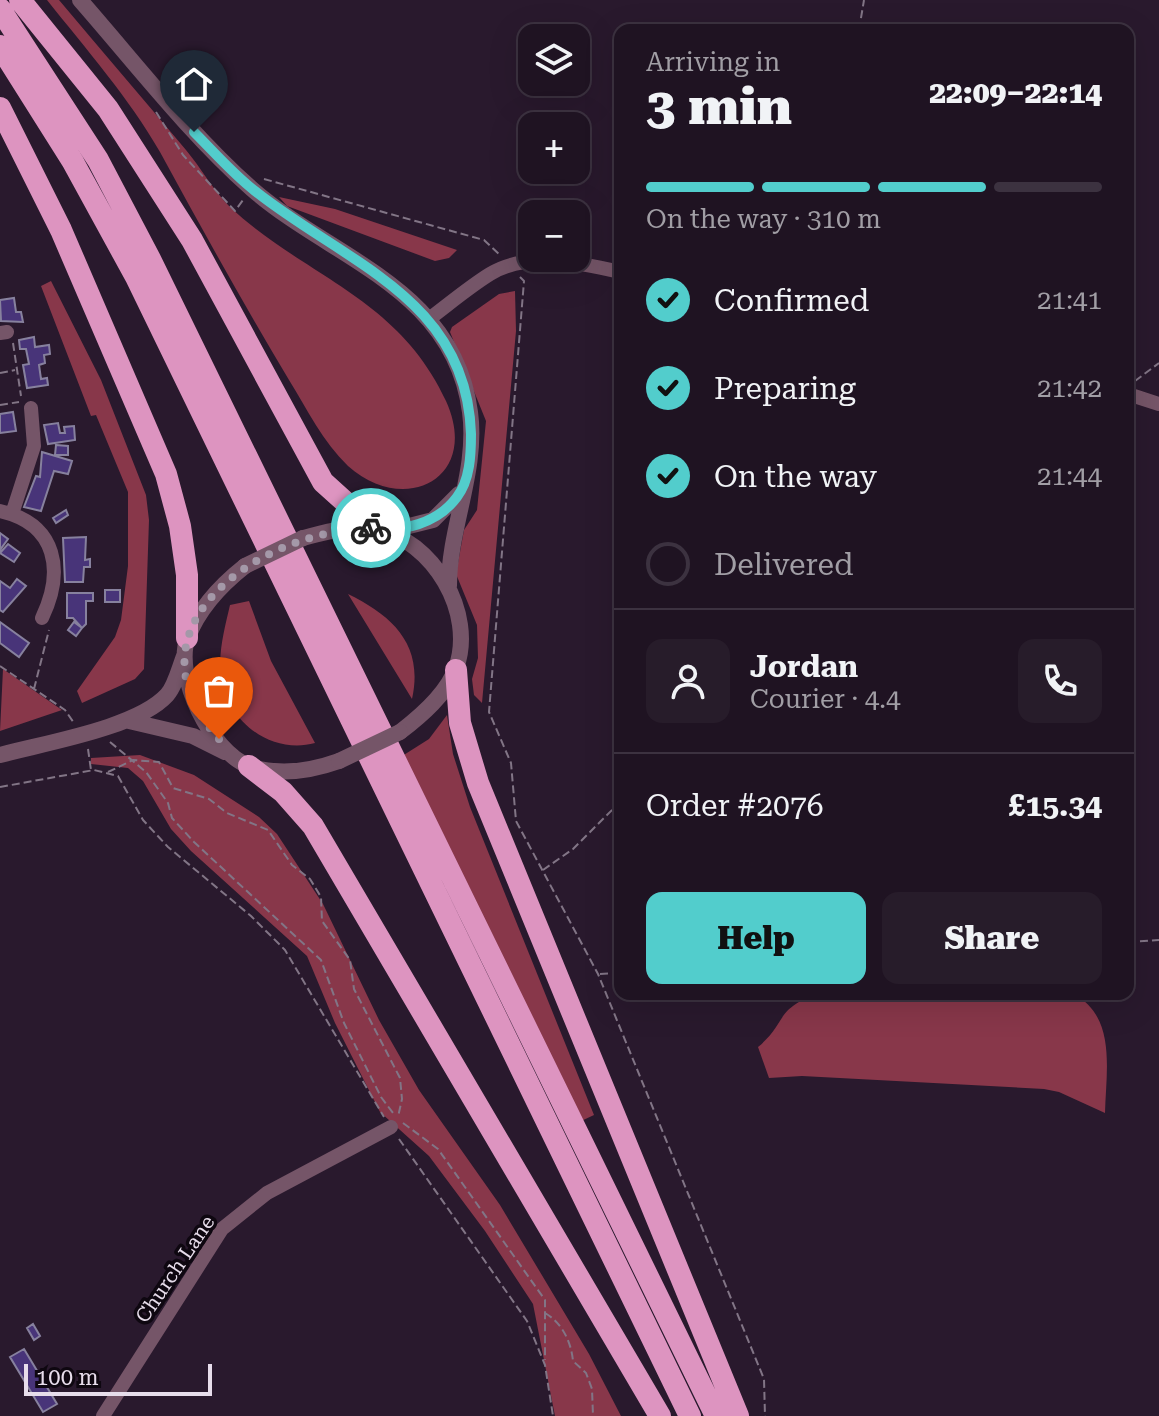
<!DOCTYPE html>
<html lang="en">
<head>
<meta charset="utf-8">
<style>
	:root { --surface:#1f1322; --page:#271c2a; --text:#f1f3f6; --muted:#a19ea5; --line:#3c3240; --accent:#52cdcc }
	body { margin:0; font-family:"Roboto Serif",serif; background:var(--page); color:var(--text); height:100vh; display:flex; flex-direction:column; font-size:30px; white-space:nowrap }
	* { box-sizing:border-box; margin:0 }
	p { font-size:26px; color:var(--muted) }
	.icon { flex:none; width:44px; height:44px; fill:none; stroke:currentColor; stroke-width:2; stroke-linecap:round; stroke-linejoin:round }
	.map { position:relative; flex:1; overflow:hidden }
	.drawer { position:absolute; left:614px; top:24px; width:520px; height:976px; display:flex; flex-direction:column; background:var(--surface); border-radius:16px; box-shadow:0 8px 32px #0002,0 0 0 2px var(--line) }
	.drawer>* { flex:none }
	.fabs { position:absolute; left:518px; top:24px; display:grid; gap:16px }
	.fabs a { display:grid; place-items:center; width:72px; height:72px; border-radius:16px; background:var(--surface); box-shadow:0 8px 32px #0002,0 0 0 2px var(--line); font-size:40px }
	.scale { position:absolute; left:24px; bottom:20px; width:188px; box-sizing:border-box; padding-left:8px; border:4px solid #e7ddeb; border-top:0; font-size:22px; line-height:28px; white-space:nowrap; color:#e7ddeb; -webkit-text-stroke:6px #0e0710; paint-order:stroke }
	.pin { position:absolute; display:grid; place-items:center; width:68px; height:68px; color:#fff; margin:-82px -34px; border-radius:50% 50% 50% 0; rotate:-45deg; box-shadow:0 0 8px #0007 }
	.pin .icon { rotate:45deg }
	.courier { position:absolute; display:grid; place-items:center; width:80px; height:80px; margin:-40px; border:6px solid #52cdcc; border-radius:50%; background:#fff; color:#222; box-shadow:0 2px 10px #0007 }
	.head em { font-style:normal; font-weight:800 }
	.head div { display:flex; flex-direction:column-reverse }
	.head { display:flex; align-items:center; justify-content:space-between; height:136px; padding:0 32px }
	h1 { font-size:52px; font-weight:800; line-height:60px }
	.bar { display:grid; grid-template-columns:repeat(4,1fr); gap:12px 8px; align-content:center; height:96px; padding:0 32px }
	.bar i { height:10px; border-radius:6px; background:var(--line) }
	.bar .active { background:var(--accent) }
	.bar p { grid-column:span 4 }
	.line { display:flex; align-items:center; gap:20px; padding:0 32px; border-top:2px solid var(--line) }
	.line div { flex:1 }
	.round { display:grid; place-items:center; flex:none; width:84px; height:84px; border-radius:16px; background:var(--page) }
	ol { padding:0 32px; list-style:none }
	li { display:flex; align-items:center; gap:24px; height:88px }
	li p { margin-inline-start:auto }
	li .icon { padding:8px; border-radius:50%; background:var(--accent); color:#111; stroke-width:4 }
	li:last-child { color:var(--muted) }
	li i { width:44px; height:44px; border:4px solid var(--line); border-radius:50% }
	.action { display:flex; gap:16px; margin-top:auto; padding:16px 32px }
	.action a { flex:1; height:92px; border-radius:16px; background:var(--accent); color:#111; font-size:32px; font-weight:800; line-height:92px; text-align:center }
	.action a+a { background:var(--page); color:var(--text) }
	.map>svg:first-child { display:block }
	.forest { fill:#88374a }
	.building { fill:#483479; stroke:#87819e; stroke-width:2 }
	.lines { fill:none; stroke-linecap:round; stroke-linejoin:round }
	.path { stroke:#827586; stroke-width:2; stroke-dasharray:8 4; stroke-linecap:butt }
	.minor { stroke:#755568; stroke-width:14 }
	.tertiary { stroke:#755568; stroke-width:16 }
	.trunk { stroke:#dd94c0; stroke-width:22 }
	.tertiary-bridge { stroke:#755568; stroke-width:16 }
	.done { stroke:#a498a8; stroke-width:8; stroke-dasharray:0 14.4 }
	.route { stroke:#52cdcc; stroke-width:10 }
	.labels { text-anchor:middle; stroke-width:7; stroke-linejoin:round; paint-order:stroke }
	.street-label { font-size:20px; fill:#e7ddeb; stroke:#0e0710 }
</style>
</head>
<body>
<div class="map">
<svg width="1159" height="1416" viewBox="0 0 1159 1416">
	<rect width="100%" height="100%" fill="#29192d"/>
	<!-- forest -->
	<path class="forest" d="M47,0H59C101,50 144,100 186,150C201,168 213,190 230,207C305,277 398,297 446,401C481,478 405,517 348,466C323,442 307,409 289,380C244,305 202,229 160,152C129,98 86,49 47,0Z
		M279,197L335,209L457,250L449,258L435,261L287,206Z
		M51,281L101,380L146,495L149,520L144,669L135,679L82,703L77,691L115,637L121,620L128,566V492L96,415L91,416L41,286Z
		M515,291L516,331L482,703L474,695L472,679L478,658L477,625L456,574L464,530L477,510L486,421L450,332L452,327L499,294Z
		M348,594C393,616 424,645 412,699Z
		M249,601L271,661L315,743C270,755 225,720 221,674C218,652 225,627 230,605Z
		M3,669L62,710L0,731Z
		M447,715L453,754L470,807L594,1115L577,1123L399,758L429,739Z
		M140,755L194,775L259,817L277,834L323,904L379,1020L419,1090L500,1205L589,1354L621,1416H555L533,1304L485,1231L429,1156L380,1112L335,1023L307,956L191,851L171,829L143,781L128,768L91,764V758Z
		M816,994H1073C1117,1016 1106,1071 1105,1113L1059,1092L1044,1089L802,1076L769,1078L758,1047C788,1022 773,1011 816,994Z"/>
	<!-- building -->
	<path class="building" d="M14,298L16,312H21L23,322L1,321L0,300Z
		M34,337L35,347L49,345L50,354L44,355L45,363L39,365L41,379L47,378L48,385L27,388L23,365L29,364L26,349H20L19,340Z
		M13,412L16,431L0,433V414Z
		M58,423L60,433H65L64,427L74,426L75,440L48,444L44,425Z
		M56,445L68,446V455H55Z
		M42,452L72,461L68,474L54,471L41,511L24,507L36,476L40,477Z
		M66,510L68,515L56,523L53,518Z
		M0,533L8,539L0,550Z
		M86,537L85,560L90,559V567H84L83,582H65L63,538Z
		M8,544L20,553L14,562L0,553Z
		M17,579L26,586L3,612L0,610V581L10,588Z
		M105,590H120V602H105Z
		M67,593H93V601H86V624L82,628L73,618H67Z
		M0,622L29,643L19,657L0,643Z
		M74,622L82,628L76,636L68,630Z
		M33,1324L40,1336L34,1340L27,1328Z
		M24,1349L57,1404L43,1412L10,1357Z"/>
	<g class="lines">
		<!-- path -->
		<path class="path" d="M859,30L864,0
			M156,112L183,155L235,211L243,200
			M264,179L484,240L500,255
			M520,277L524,281L489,712L511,763L516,821L598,974L764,1379L765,1416
			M13,343L21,396
			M0,373L15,370
			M1135,381L1159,363
			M0,405L19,402
			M0,666L65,710L74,723
			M34,689L49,630
			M110,742L146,772L168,803L172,818L194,842L321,960L344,1023L381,1097L393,1113
			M88,749L91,770
			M108,772L133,760L159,762L173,788L209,799L227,813L268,830L292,865L310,879L321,897L322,921L350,960L354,989L400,1078L402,1099L398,1117
			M0,787L94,770L118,776L143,820L168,847L251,916L285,950L384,1117
			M543,870L573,849L620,802
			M1128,942L1159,940
			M600,974L620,973
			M403,1123L438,1149L545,1300V1360
			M399,1139L527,1321L545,1365L553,1416
			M545,1313C562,1323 571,1341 573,1361L586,1373L592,1389L593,1416"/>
		<!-- minor -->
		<path class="minor" d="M429,319C449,304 469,287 490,274C527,251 581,263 620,272
			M0,333L7,332
			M1128,394L1159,404
			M0,511C58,524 64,572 42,618
			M12,514L34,446L31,408
			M103,1416L222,1229L267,1193L391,1127"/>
		<!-- tertiary -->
		<path class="tertiary" d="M80,0C136,64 189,133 252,189C332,259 454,288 470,412C478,471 449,527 449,586
			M385,532L433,520L459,494
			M303,538C326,532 352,524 376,529C433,540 476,613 456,668C447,694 421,716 400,732
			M245,566C221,585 199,608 188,637C173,675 211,752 249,766C279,776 311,771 339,761
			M129,721L193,736L225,752
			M0,755C44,743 137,728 167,695C175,686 179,669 184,656"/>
		<!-- trunk -->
		<path class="trunk" d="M20,0L108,109L192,240L323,482L374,528
			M0,9L98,160L150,259L716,1416
			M0,46L73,162L136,277L690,1416
			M0,108L61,230L166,474L180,526L187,575V638
			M456,670L460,723L478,783L738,1416
			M249,766L283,792L313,826L660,1416"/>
		<!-- tertiary-bridge -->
		<path class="tertiary-bridge" d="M245,566L303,538
			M339,761L400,732"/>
	</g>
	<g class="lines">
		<!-- done -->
		<path class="done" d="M219,739C117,626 263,530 371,528"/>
		<!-- route -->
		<path class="route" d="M194,132C214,152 233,174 255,191C345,263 467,298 471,434C471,455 470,480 457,497C437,524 403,532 371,528"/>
	</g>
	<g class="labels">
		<!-- street labels -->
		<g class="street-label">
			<text transform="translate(175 1269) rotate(-56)" y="7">Church Lane</text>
		</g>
	</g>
</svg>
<div class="fabs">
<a><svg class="icon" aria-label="layers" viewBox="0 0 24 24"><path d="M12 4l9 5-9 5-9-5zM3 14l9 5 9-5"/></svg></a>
<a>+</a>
<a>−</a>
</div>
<div class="scale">100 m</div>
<div class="pin" style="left:219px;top:739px;background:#ea580c"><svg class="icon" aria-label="bag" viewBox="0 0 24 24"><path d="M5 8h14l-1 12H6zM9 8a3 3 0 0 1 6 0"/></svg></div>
<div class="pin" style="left:194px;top:132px;background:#1f2937"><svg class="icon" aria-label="home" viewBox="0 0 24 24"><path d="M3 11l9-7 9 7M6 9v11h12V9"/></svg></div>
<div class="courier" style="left:371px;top:528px"><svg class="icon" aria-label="bike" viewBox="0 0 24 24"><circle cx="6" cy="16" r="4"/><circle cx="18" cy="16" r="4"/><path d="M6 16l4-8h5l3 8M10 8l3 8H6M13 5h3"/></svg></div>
<section class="drawer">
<div class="head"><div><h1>3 min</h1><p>Arriving in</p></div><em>22:09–22:14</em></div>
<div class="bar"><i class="active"></i><i class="active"></i><i class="active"></i><i></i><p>On the way · 310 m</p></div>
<ol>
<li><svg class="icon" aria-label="check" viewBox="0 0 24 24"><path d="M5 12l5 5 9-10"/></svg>Confirmed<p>21:41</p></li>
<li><svg class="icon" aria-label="check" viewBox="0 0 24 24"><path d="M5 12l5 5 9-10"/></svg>Preparing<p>21:42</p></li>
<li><svg class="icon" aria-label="check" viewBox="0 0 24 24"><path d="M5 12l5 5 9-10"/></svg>On the way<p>21:44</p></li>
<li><i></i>Delivered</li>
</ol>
<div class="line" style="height:144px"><a class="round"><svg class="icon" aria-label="person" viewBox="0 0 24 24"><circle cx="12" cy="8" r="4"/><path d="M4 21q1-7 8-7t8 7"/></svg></a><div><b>Jordan</b><p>Courier · 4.4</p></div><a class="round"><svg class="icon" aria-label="phone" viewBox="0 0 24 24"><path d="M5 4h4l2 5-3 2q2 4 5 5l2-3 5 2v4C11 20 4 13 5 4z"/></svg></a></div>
<div class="line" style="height:104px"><div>Order #2076</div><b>£15.34</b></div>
<div class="action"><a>Help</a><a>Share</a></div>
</section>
</div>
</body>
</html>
